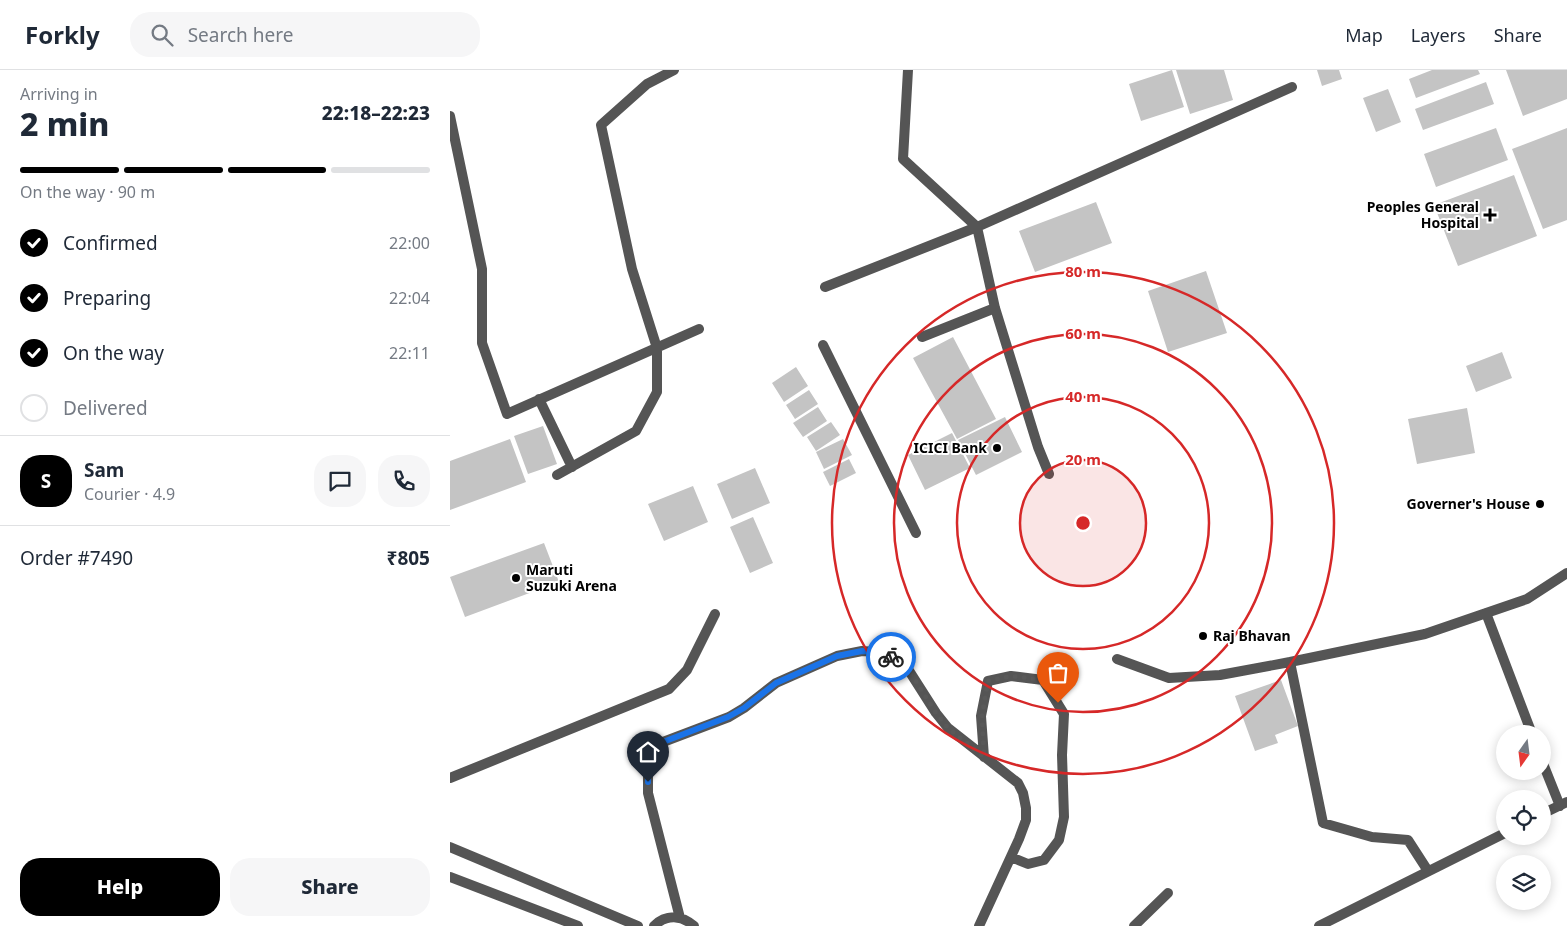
<!DOCTYPE html>
<html lang="en">
<head>
<meta charset="utf-8">
<style>
	:root { --surface:#fff; --page:#f6f6f7; --text:#1f2937; --muted:#747a83; --line:#e0e1e3; --accent:#000 }
	body { margin:0; font-family:"Noto Sans",sans-serif; background:var(--page); color:var(--text); height:100vh; display:flex; flex-direction:column; font-size:19px; white-space:nowrap }
	* { box-sizing:border-box; margin:0 }
	p { font-size:16px; color:var(--muted) }
	.icon { flex:none; width:28px; height:28px; fill:none; stroke:currentColor; stroke-width:2; stroke-linecap:round; stroke-linejoin:round }
	.map { position:relative; flex:1; overflow:hidden }
	.side { display:flex; flex-direction:column; background:var(--surface); width:450px }
	.side>* { flex:none }
	.needle { width:32px; rotate:194deg }
	.controls { position:absolute; left:1046px; top:655px; display:grid; gap:10px }
	.controls a { display:grid; place-items:center; width:55px; height:55px; border-radius:50%; background:var(--surface); box-shadow:0 2px 12px #0003; font-size:25px }
	.pin { position:absolute; display:grid; place-items:center; width:42px; height:42px; color:#fff; margin:-51px -21px; border-radius:50% 50% 50% 0; rotate:-45deg; box-shadow:0 0 5px #0007 }
	.pin .icon { rotate:45deg }
	.courier { position:absolute; display:grid; place-items:center; width:50px; height:50px; margin:-25px; border:4px solid #1a73e8; border-radius:50%; background:#fff; color:#222; box-shadow:0 1px 6px #0007 }
	.overview em { font-style:normal; font-weight:800 }
	.overview div { display:flex; flex-direction:column-reverse }
	.overview { display:flex; align-items:center; justify-content:space-between; height:85px; padding:0 20px }
	h1 { font-size:32px; font-weight:800; line-height:38px }
	.bar { display:grid; grid-template-columns:repeat(4,1fr); gap:8px 5px; align-content:center; height:60px; padding:0 20px }
	.bar i { height:6px; border-radius:4px; background:var(--line) }
	.bar .selected { background:var(--accent) }
	.bar p { grid-column:span 4 }
	.line { display:flex; align-items:center; gap:12px; padding:0 20px; border-top:1px solid var(--line) }
	.line div { flex:1 }
	.round { display:grid; place-items:center; flex:none; width:52px; height:52px; border-radius:20px; background:var(--page) }
	ol { padding:0 20px; list-style:none }
	li { display:flex; align-items:center; gap:15px; height:55px }
	li p { margin-inline-start:auto }
	li .icon { padding:5px; border-radius:50%; background:var(--accent); color:#fff; stroke-width:4 }
	li:last-child { color:var(--muted) }
	li i { width:28px; height:28px; border:2px solid var(--line); border-radius:50% }
	.primary-button { display:flex; gap:10px; margin-top:auto; padding:10px 20px }
	.primary-button a { flex:1; height:58px; border-radius:20px; background:var(--accent); color:#fff; font-size:20px; font-weight:800; line-height:58px; text-align:center }
	.primary-button a+a { background:var(--page); color:var(--text) }
	header { display:flex; align-items:center; gap:30px; box-sizing:border-box; height:70px; padding:0 25px; background:var(--surface); border-bottom:1px solid var(--line) }
	header strong { font-size:24px }
	nav { display:flex; gap:28px; margin-inline-start:auto; font-size:18px }
	.search { width:350px; height:45px; background:var(--page); display:flex; align-items:center; gap:12px; box-sizing:border-box; padding:0 18px; border-radius:20px; color:var(--muted); font-size:19px }
	main { display:flex; flex:1; min-height:0 }
	.map>svg:first-child { display:block }
	.building { fill:#c4c4c4 }
	.lines { fill:none; stroke-linecap:round; stroke-linejoin:round }
	.service { stroke:#555; stroke-width:10 }
	.minor { stroke:#555; stroke-width:10 }
	.done { stroke:#595959; stroke-width:5; stroke-dasharray:0 9 }
	.route { stroke:#1a73e8; stroke-width:6 }
	.ring { fill:none; stroke:#d62828; stroke-width:2.5 }
	.poi-dot { fill:#000; stroke:#fff; stroke-width:2 }
	.labels { text-anchor:middle; stroke-width:4; stroke-linejoin:round; paint-order:stroke }
	.poi-label { font-size:14px; font-weight:bold; fill:#000; stroke:#fff; text-anchor:end }
	.centre { fill:#d62828; stroke:#fff; stroke-width:2.5 }
	.ring-label { font-size:15px; text-anchor:middle; font-weight:bold; fill:#d62828; stroke:#fff; stroke-width:4; stroke-linejoin:round; paint-order:stroke }
</style>
</head>
<body>
<header>
<strong>Forkly</strong>
<div class="search"><svg class="icon" aria-label="search" viewBox="0 0 24 24"><circle cx="10" cy="10" r="6"/><path d="M15 15l6 6"/></svg>Search here</div>
<nav><a>Map</a><a>Layers</a><a>Share</a></nav>
</header>
<main>
<section class="side">
<div class="overview"><div><h1>2 min</h1><p>Arriving in</p></div><em>22:18–22:23</em></div>
<div class="bar"><i class="selected"></i><i class="selected"></i><i class="selected"></i><i></i><p>On the way · 90 m</p></div>
<ol>
<li><svg class="icon" aria-label="check" viewBox="0 0 24 24"><path d="M5 12l5 5 9-10"/></svg>Confirmed<p>22:00</p></li>
<li><svg class="icon" aria-label="check" viewBox="0 0 24 24"><path d="M5 12l5 5 9-10"/></svg>Preparing<p>22:04</p></li>
<li><svg class="icon" aria-label="check" viewBox="0 0 24 24"><path d="M5 12l5 5 9-10"/></svg>On the way<p>22:11</p></li>
<li><i></i>Delivered</li>
</ol>
<div class="line" style="height:90px"><b class="round" style="background:var(--accent);color:#fff">S</b><div><b>Sam</b><p>Courier · 4.9</p></div><a class="round"><svg class="icon" aria-label="chat" viewBox="0 0 24 24"><path d="M4 5h16v11H9l-5 4z"/></svg></a><a class="round"><svg class="icon" aria-label="phone" viewBox="0 0 24 24"><path d="M5 4h4l2 5-3 2q2 4 5 5l2-3 5 2v4C11 20 4 13 5 4z"/></svg></a></div>
<div class="line" style="height:65px"><div>Order #7490</div><b>₹805</b></div>
<div class="primary-button"><a>Help</a><a>Share</a></div>
</section>
<div class="map">
<svg width="1117" height="856" viewBox="0 0 1117 856">
	<rect width="100%" height="100%" fill="#fff"/>
	<!-- building -->
	<path class="building" d="M722,0L734,37L691,51L679,14Z
		M726,0H774L783,30L740,44Z
		M867,0H889L892,9L872,16Z
		M982,0H1028L1030,4L966,28L959,9Z
		M1056,0H1117V29L1073,46Z
		M1036,12L1044,34L973,60L965,39Z
		M938,19L951,52L926,62L913,28Z
		M1046,58L1058,90L986,117L974,84Z
		M1117,58V150L1093,159L1062,79Z
		M1064,105L1087,166L1008,196L984,135Z
		M646,132L662,173L585,202L569,161Z
		M756,201L777,263L718,282L698,221Z
		M503,267L546,349L507,369L463,288Z
		M1052,282L1062,308L1026,322L1016,296Z
		M346,297L358,316L334,332L322,313Z
		M359,320L368,334L345,349L336,335Z
		M368,337L377,351L353,367L343,353Z
		M1017,338L1025,383L967,394L958,349Z
		M555,347L572,382L526,405L508,370Z
		M381,352L390,365L366,381L357,367Z
		M93,356L107,394L78,404L64,366Z
		M502,363L520,398L475,420L458,385Z
		M60,369L76,412L0,440V391Z
		M393,369L402,385L374,399L366,382Z
		M399,389L406,403L380,416L373,402Z
		M305,398L320,433L282,449L267,414Z
		M243,416L258,452L214,471L198,434Z
		M303,447L323,493L300,503L280,457Z
		M94,473L109,512L15,547L0,507Z
		M831,610L848,656L825,665L828,673L805,681L785,626Z"/>
	<g class="lines">
		<!-- service -->
		<path class="service" d="M1036,543L1082,664
			M667,589L719,608L770,605L840,592L975,564L1077,529L1117,503
			M840,592L873,753L922,767L958,770L978,801
			M534,687L531,646L538,611L561,606L593,610L614,644L612,685L614,747L609,770L594,790L578,794L561,787
			M1092,691L1110,736
			M0,708L219,619L237,600L265,544
			M1092,744L1117,732
			M0,777L188,856
			M0,807L128,856
			M230,848L198,723V700L202,684L213,672L279,647L294,638L326,613L387,586L412,581L426,582L441,587L456,596L486,643L498,658L568,713L573,723L576,738V750L569,769L529,856
			M204,856C216,844 232,845 244,856
			M684,856L718,823
			M869,856L1055,763"/>
		<!-- minor -->
		<path class="minor" d="M458,0L453,89L527,157L545,238L588,377L599,404
			M0,46L32,199V273L57,344L249,259
			M375,217L527,157L842,17
			M472,267L545,238
			M373,275L466,463
			M89,329L122,397
			M107,405L186,361L207,322V278L182,199L151,55L197,14L224,0"/>
	</g>
	<g class="lines">
		<!-- done -->
		<path class="done" d="M441,587L456,596L486,643L498,658L534,687L532,646L538,611L561,606L594,610L608,633"/>
		<!-- route -->
		<path class="route" d="M198,712V700L202,684L213,672L278,647L294,638L326,613L387,586L412,581L426,582L441,587"/>
	</g>
	<!-- distance rings -->
	<circle cx="633" cy="453" r="63" fill="#d62828" fill-opacity=".12"/>
	<g class="ring">
		<circle cx="633" cy="453" r="63"/>
		<circle cx="633" cy="453" r="126"/>
		<circle cx="633" cy="453" r="189"/>
		<circle cx="633" cy="453" r="251"/>
	</g>
	<!-- markers -->
	<g class="poi-dot">
		<path d="M1037.5 137.5h5v5h5v5h-5v5h-5v-5h-5v-5h5z"/>
		<circle cx="547" cy="378" r="5"/>
		<circle cx="1090" cy="434" r="5"/>
		<circle cx="66" cy="508" r="5"/>
		<circle cx="753" cy="566" r="5"/>
	</g>
	<g class="labels">
		<!-- poi labels -->
		<g class="poi-label">
			<text x="1029" y="142">Peoples General<tspan x="1029" dy="16">Hospital</tspan></text>
			<text x="537" y="383">ICICI Bank</text>
			<text x="1080" y="439">Governer's House</text>
			<text x="76" y="505" text-anchor="start">Maruti<tspan x="76" dy="16">Suzuki Arena</tspan></text>
			<text x="763" y="571" text-anchor="start">Raj Bhavan</text>
		</g>
	</g>
	<circle cx="633" cy="453" r="8" class="centre"/>
	<g class="ring-label">
		<text x="633" y="207">80 m</text>
		<text x="633" y="269">60 m</text>
		<text x="633" y="332">40 m</text>
		<text x="633" y="395">20 m</text>
	</g>
</svg>
<div class="controls">
<a><svg class="needle" viewBox="-14 -14 28 28"><path d="M0-13l5 13h-10z" fill="#e53935"/><path d="M0 13l5-13h-10z" fill="#747a83"/></svg></a>
<a><svg class="icon" aria-label="locate" viewBox="0 0 24 24"><circle cx="12" cy="12" r="6"/><path d="M12 2v4M12 18v4M2 12h4M18 12h4"/></svg></a>
<a><svg class="icon" aria-label="layers" viewBox="0 0 24 24"><path d="M12 4l9 5-9 5-9-5zM3 14l9 5 9-5"/></svg></a>
</div>
<div class="pin" style="left:608px;top:633px;background:#ea580c"><svg class="icon" aria-label="bag" viewBox="0 0 24 24"><path d="M5 8h14l-1 12H6zM9 8a3 3 0 0 1 6 0"/></svg></div>
<div class="pin" style="left:198px;top:712px;background:#1f2937"><svg class="icon" aria-label="home" viewBox="0 0 24 24"><path d="M3 11l9-7 9 7M6 9v11h12V9"/></svg></div>
<div class="courier" style="left:441px;top:587px"><svg class="icon" aria-label="bike" viewBox="0 0 24 24"><circle cx="6" cy="16" r="4"/><circle cx="18" cy="16" r="4"/><path d="M6 16l4-8h5l3 8M10 8l3 8H6M13 5h3"/></svg></div>
</div>
</main>
</body>
</html>
